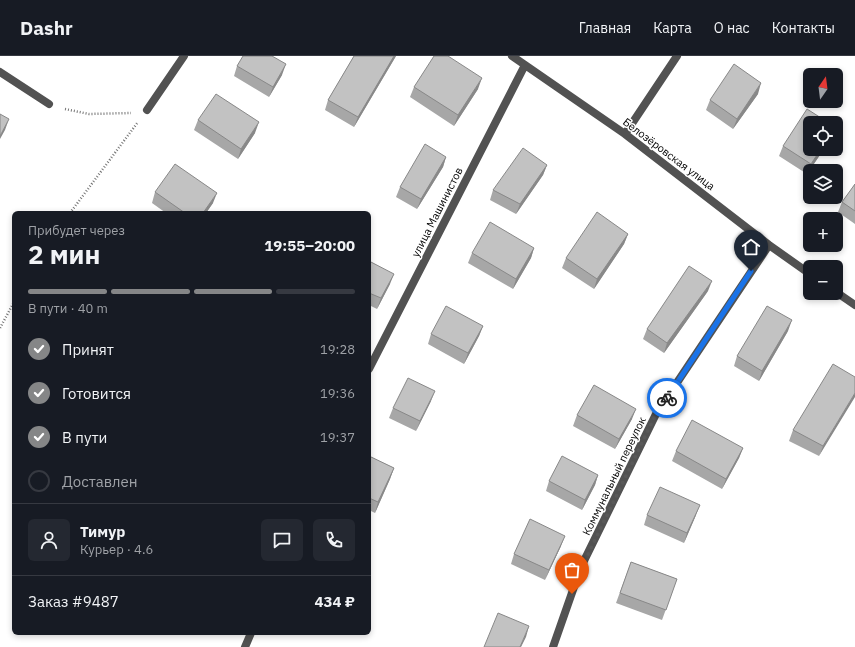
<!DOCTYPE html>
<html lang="ru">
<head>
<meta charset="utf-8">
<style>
	:root { --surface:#171b24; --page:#242831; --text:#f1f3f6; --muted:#9ea1a6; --line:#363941; --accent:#858687 }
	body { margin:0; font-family:"IBM Plex Sans",sans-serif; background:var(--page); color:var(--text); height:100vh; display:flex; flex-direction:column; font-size:15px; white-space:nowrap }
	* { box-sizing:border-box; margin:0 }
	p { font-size:13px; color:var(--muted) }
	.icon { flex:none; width:22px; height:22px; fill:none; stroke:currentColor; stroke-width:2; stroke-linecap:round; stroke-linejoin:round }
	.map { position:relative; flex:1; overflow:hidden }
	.panel { position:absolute; left:12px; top:155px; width:359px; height:424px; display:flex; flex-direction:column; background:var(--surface); border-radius:6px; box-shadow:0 2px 6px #0003 }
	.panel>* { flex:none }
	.needle { width:26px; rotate:14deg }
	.tools { position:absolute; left:803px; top:12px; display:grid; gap:8px }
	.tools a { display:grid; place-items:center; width:40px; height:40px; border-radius:6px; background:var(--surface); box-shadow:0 2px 6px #0003; font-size:20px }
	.pin { position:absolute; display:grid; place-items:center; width:34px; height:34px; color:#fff; margin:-41px -17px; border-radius:50% 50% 50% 0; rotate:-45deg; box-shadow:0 0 4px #0007 }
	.pin .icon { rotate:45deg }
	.courier { position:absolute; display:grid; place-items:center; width:40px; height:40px; margin:-20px; border:3px solid #1a73e8; border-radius:50%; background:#fff; color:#222; box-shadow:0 1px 5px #0007 }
	.headline em { font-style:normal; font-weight:700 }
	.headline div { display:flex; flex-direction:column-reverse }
	.headline { display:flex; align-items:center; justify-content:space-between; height:68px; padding:0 16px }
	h1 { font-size:26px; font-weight:700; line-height:30px }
	.bar { display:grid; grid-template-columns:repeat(4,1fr); gap:6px 4px; align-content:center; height:48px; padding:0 16px }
	.bar i { height:5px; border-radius:3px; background:var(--line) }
	.bar .current { background:var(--accent) }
	.bar p { grid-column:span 4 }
	.line { display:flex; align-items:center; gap:10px; padding:0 16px; border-top:1px solid var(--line) }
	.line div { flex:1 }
	.round { display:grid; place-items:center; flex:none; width:42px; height:42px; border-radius:6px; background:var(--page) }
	ol { padding:0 16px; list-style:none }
	li { display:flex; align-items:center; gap:12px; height:44px }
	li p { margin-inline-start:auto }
	li .icon { padding:4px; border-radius:50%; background:var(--accent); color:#fff; stroke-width:4 }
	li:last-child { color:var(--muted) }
	li i { width:22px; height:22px; border:2px solid var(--line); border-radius:50% }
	header { display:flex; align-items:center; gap:24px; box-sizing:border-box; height:56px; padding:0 20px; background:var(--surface); border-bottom:1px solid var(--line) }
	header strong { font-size:19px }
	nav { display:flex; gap:22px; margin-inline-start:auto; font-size:14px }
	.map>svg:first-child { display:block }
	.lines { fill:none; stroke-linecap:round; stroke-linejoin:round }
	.path { stroke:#747474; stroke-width:2.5; stroke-dasharray:1 2; stroke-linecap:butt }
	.street { stroke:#525252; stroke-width:8 }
	.wall { fill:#a7a7a7 }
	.shaded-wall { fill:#888 }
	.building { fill:#c2c2c2; stroke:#888 }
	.done { stroke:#595959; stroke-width:4; stroke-dasharray:0 7.2 }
	.route { stroke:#1a73e8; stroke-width:5 }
	.labels { text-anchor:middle; stroke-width:3; stroke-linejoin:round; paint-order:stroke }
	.street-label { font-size:11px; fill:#000; stroke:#fff }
</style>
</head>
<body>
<header>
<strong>Dashr</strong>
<nav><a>Главная</a><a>Карта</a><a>О нас</a><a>Контакты</a></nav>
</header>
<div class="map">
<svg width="855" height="591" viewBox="0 0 855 591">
	<rect width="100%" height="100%" fill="#fff"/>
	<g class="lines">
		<!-- path -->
		<path class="path" d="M65,53L89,58L131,57
			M70,157L138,66
			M0,272L14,246"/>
		<!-- street -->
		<path class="street" d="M512,0L625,78L769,189L810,218
			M0,16L49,48
			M147,54L184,0
			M625,78L677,0
			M836,236L855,249
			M369,313L525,9
			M245,591L251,577
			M553,591L581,511L656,358L769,189"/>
	</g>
	<!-- wall -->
	<path class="wall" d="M354,0H396L354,71L325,54L328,44Z
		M237,10L282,19L269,41L234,20Z
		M414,31L478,33L454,70L410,41Z
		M758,38L733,73L706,54L710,44Z
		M198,64L255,77L238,103L194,74Z
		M783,90L810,93H824L807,118L779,100Z
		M446,101L443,111L417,153L396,141L400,131Z
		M547,109L543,119L516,158L490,144L493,134Z
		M855,128V168L838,156L842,146Z
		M155,136L213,147L206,157H166L152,147Z
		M628,178L624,188L594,233L562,212L566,202Z
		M534,192L531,202L513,233L468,207L472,197Z
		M369,205L390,228L377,253L369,249Z
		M708,235L664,297L643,283L647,273Z
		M483,270L479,280L464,308L428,288L431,278Z
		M788,275L759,325L734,310L737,300Z
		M855,321L819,400L789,385L793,374Z
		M431,345L416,375L389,362L393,352Z
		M577,359L632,363L615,393L573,370Z
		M743,392L739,402L722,433L672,405L676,395Z
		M369,400L394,412L390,423L375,457L369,454Z
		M598,419L595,429L582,454L546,435L549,425Z
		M647,459H696L684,487L644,469Z
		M561,490L545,524L511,508L514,498Z
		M631,506L677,523L662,564L616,547Z"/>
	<!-- shaded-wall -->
	<path class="shaded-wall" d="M394,0H396L354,71L358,61Z
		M286,8L282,19L269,41L273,31Z
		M482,22L478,33L454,70L458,59Z
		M761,27L758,38L733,73L737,63Z
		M9,63L5,74L0,83V80Z
		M259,66L255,77L238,103L241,93Z
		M821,93H824L807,118L811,108Z
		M446,101L443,111L417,153L421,143Z
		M547,109L543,119L516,158L520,148Z
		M217,137L213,147L206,157H203Z
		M628,178L624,188L594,233L597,223Z
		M534,192L531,202L513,233L516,223Z
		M394,218L390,228L377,253L381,242Z
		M712,225L708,235L664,297L667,287Z
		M792,264L788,275L759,325L762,315Z
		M483,270L479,280L464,308L468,297Z
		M435,335L431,345L416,375L420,365Z
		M855,337V341L819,400L823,390Z
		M636,353L632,363L615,393L619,383Z
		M743,392L739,402L722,433L726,423Z
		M394,412L390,423L375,457L378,446Z
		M598,419L595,429L582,454L585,444Z
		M700,449L696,459L684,487L687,477Z
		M565,480L561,490L545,524L549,514Z
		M529,570L526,581L521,591H520Z"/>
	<!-- building -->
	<path class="building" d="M243,0H272L286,8L273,31L237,10Z
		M354,0H394L358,61L328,44Z
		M434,0H448L482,22L458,59L414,31Z
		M734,8L761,27L737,63L710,44Z
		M216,38L259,66L241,93L198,64Z
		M807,53L829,67H810V93H821L811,108L783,90Z
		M0,58L9,63L0,80Z
		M425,88L446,101L421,143L400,131Z
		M523,92L547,109L520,148L493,134Z
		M175,108L217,137L203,157H185L155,136Z
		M855,128V155L842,146Z
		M597,156L628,178L597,223L566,202Z
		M490,166L534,192L516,223L472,197Z
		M369,205L394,218L381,242L369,237Z
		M689,210L712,225L667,287L647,273Z
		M446,250L483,270L468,297L431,278Z
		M767,250L792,264L762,315L737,300Z
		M833,308L855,321V337L823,390L793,374Z
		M408,322L435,335L420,365L393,352Z
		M594,329L636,353L619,383L577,359Z
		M692,364L743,392L726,423L676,395Z
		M369,400L394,412L378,446L369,442Z
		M562,400L598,419L585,444L549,425Z
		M660,431L700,449L687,477L647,459Z
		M530,463L565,480L549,514L514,498Z
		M631,506L677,523L666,554L620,537Z
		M498,557L529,570L520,591H484Z"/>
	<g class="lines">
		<!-- done -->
		<path class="done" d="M572,538L582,511L656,358L667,342"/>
		<!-- route -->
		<path class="route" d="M667,342L751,215"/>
	</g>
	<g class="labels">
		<!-- street labels -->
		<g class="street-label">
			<text transform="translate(669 98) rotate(37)" y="4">Белозёровская улица</text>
			<text transform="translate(437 156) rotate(-63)" y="4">улица Машинистов</text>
			<text transform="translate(614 420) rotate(-64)" y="4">Коммунальный переулок</text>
		</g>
	</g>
</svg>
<div class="tools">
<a><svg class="needle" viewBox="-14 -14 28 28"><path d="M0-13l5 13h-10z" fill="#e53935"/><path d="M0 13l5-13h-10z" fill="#9ea1a6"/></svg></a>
<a><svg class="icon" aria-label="locate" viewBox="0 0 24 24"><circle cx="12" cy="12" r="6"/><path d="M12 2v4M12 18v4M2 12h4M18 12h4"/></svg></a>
<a><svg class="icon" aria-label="layers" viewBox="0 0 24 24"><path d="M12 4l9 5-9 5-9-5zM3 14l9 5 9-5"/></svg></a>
<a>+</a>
<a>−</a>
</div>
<div class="pin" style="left:572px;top:538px;background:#ea580c"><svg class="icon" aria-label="bag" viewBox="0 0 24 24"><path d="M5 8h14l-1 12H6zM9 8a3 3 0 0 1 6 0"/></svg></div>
<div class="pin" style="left:751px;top:215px;background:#1f2937"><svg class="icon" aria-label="home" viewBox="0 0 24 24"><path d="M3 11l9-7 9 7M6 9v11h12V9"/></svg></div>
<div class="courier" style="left:667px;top:342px"><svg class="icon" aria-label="bike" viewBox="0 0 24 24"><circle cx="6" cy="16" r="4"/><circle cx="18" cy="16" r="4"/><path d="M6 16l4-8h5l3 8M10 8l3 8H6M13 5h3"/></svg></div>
<section class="panel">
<div class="headline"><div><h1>2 мин</h1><p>Прибудет через</p></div><em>19:55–20:00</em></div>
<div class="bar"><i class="current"></i><i class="current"></i><i class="current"></i><i></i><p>В пути · 40 m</p></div>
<ol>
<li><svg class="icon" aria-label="check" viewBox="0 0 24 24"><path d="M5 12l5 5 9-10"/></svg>Принят<p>19:28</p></li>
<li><svg class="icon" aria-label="check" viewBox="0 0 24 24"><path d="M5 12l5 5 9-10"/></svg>Готовится<p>19:36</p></li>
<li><svg class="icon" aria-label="check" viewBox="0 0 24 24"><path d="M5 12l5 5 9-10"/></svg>В пути<p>19:37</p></li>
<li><i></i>Доставлен</li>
</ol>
<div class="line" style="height:72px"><a class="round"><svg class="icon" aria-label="person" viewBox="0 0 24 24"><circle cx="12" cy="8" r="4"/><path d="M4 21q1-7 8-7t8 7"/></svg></a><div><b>Тимур</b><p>Курьер · 4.6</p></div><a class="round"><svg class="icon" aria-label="chat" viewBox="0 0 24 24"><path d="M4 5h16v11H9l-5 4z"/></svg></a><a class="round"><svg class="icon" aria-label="phone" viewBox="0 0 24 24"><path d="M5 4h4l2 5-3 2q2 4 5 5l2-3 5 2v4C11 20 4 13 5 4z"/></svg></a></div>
<div class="line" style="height:52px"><div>Заказ #9487</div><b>434 ₽</b></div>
</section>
</div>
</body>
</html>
